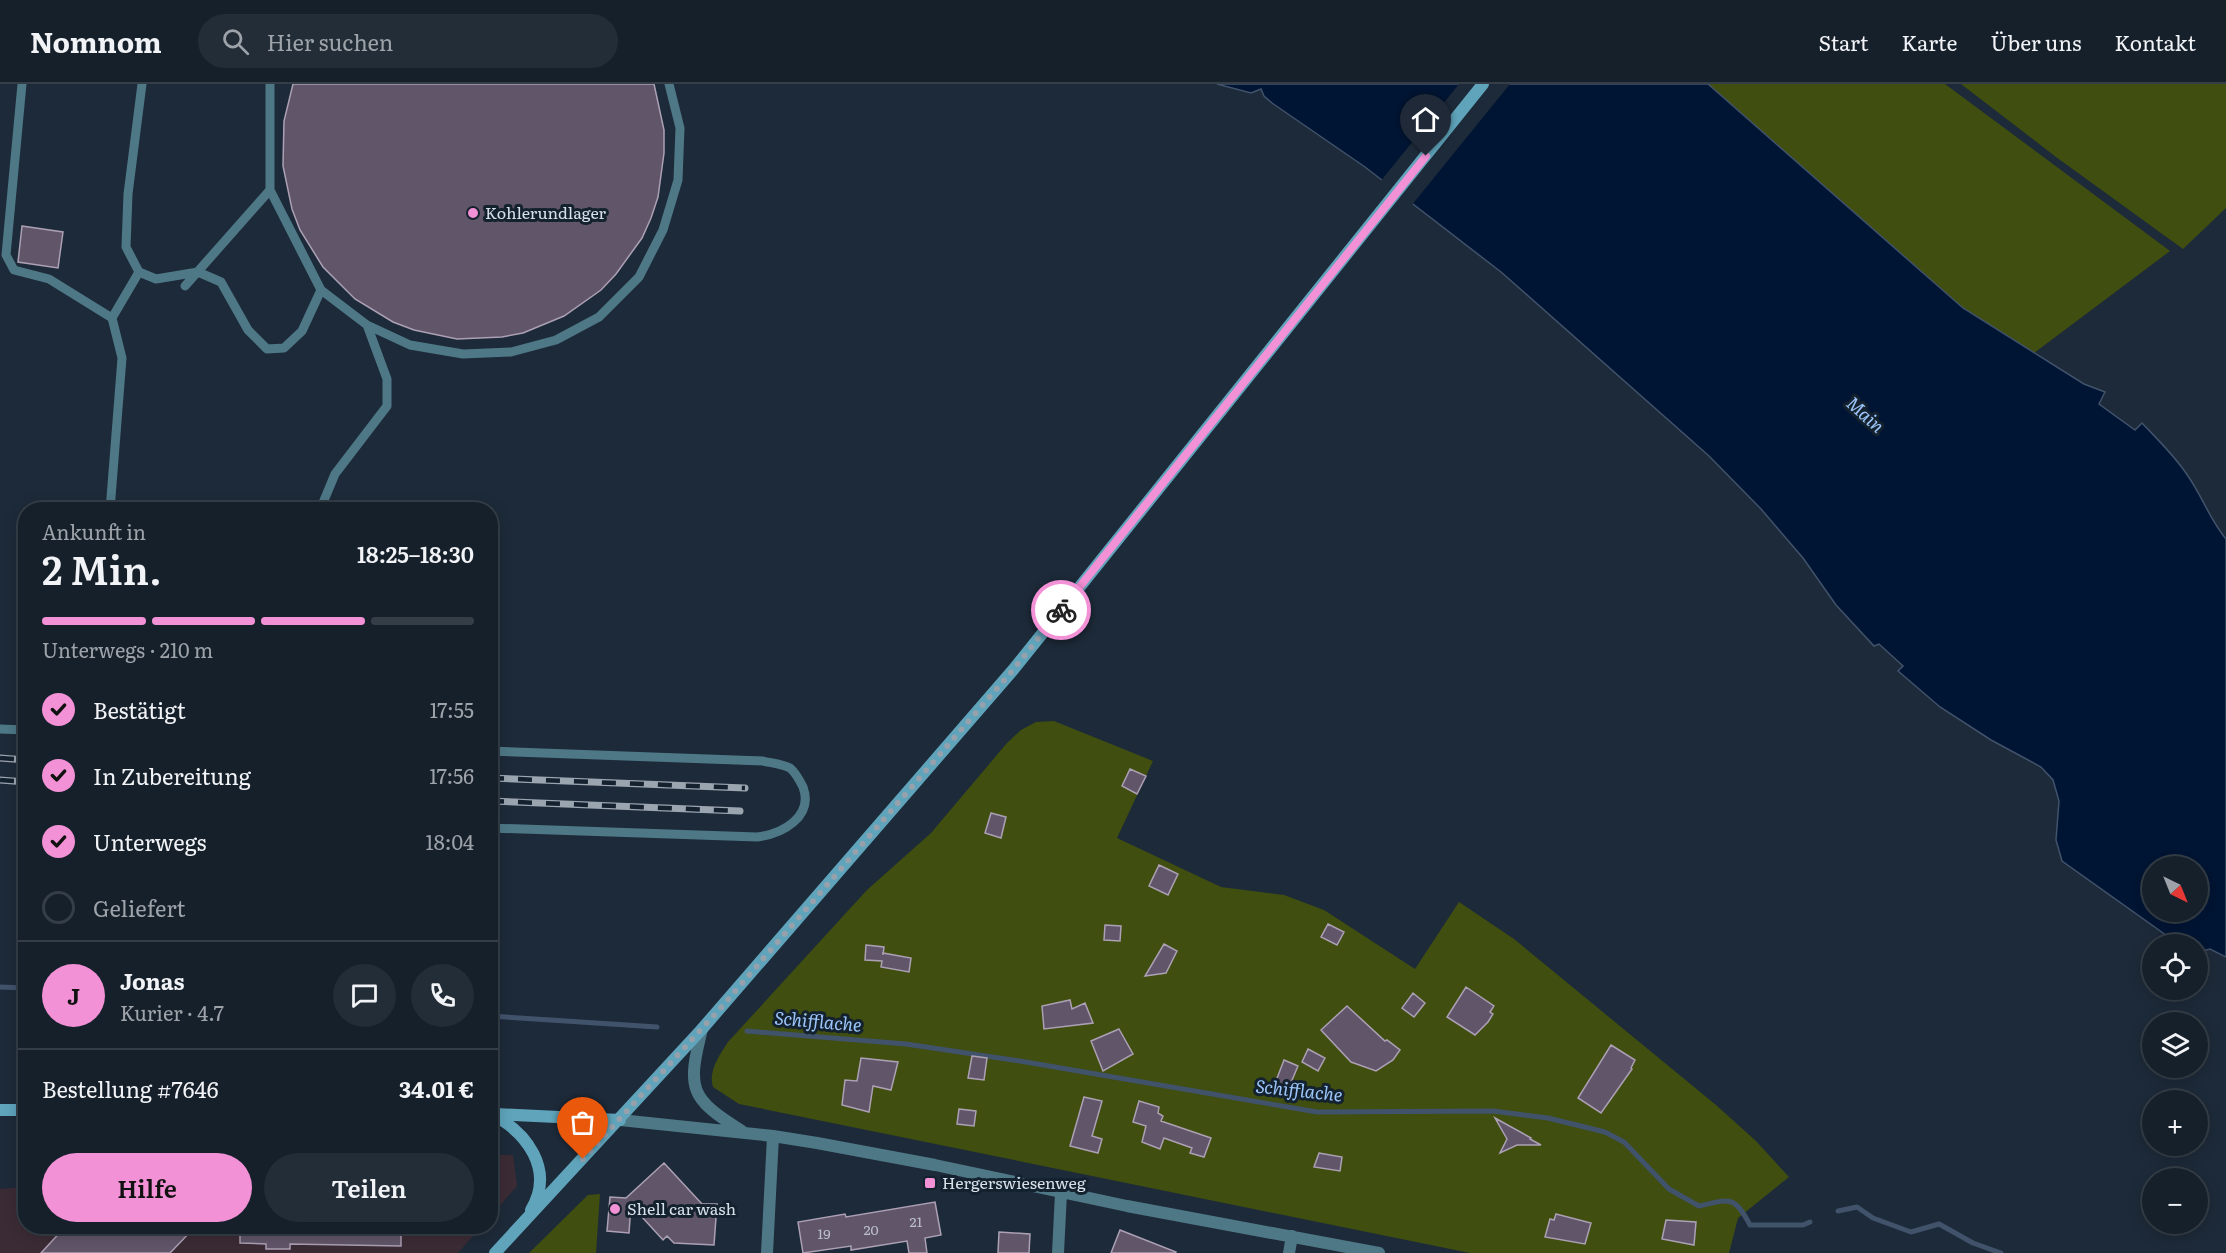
<!DOCTYPE html>
<html lang="de">
<head>
<meta charset="utf-8">
<style>
	:root { --surface:#16202b; --page:#232d37; --text:#f1f3f6; --muted:#9ea3a9; --line:#353e47; --accent:#f391d6 }
	body { margin:0; font-family:Literata,serif; background:var(--page); color:var(--text); height:100vh; display:flex; flex-direction:column; font-size:22px; white-space:nowrap }
	* { box-sizing:border-box; margin:0 }
	p { font-size:20px; color:var(--muted) }
	.icon { flex:none; width:33px; height:33px; fill:none; stroke:currentColor; stroke-width:2; stroke-linecap:round; stroke-linejoin:round }
	.map { position:relative; flex:1; overflow:hidden }
	.sheet { position:absolute; left:18px; top:418px; width:480px; height:732px; display:flex; flex-direction:column; background:var(--surface); border-radius:24px; box-shadow:0 3px 15px #0003,0 0 0 2px var(--line) }
	.sheet>* { flex:none }
	.needle { width:39px; rotate:137deg }
	.fabs { position:absolute; left:2142px; top:772px; display:grid; gap:12px }
	.fabs a { display:grid; place-items:center; width:66px; height:66px; border-radius:50%; background:var(--surface); box-shadow:0 3px 15px #0003,0 0 0 2px var(--line); font-size:30px }
	.pin { position:absolute; display:grid; place-items:center; width:51px; height:51px; color:#fff; margin:-62px -26px; border-radius:50% 50% 50% 0; rotate:-45deg; box-shadow:0 0 6px #0007 }
	.pin .icon { rotate:45deg }
	.courier { position:absolute; display:grid; place-items:center; width:60px; height:60px; margin:-30px; border:4px solid #f391d6; border-radius:50%; background:#fff; color:#222; box-shadow:0 2px 8px #0007 }
	.overview em { font-style:normal; font-weight:600 }
	.overview div { display:flex; flex-direction:column-reverse }
	.overview { display:flex; align-items:center; justify-content:space-between; height:102px; padding:0 24px }
	h1 { font-size:39px; font-weight:600; line-height:45px }
	.bar { display:grid; grid-template-columns:repeat(4,1fr); gap:9px 6px; align-content:center; height:72px; padding:0 24px }
	.bar i { height:8px; border-radius:4px; background:var(--line) }
	.bar .current { background:var(--accent) }
	.bar p { grid-column:span 4 }
	.line { display:flex; align-items:center; gap:15px; padding:0 24px; border-top:2px solid var(--line) }
	.line div { flex:1 }
	.round { display:grid; place-items:center; flex:none; width:63px; height:63px; border-radius:32px; background:var(--page) }
	ol { padding:0 24px; list-style:none }
	li { display:flex; align-items:center; gap:18px; height:66px }
	li p { margin-inline-start:auto }
	li .icon { padding:6px; border-radius:50%; background:var(--accent); color:#111; stroke-width:4 }
	li:last-child { color:var(--muted) }
	li i { width:33px; height:33px; border:3px solid var(--line); border-radius:50% }
	.button { display:flex; gap:12px; margin-top:auto; padding:12px 24px }
	.button a { flex:1; height:69px; border-radius:36px; background:var(--accent); color:#111; font-size:24px; font-weight:600; line-height:69px; text-align:center }
	.button a+a { background:var(--page); color:var(--text) }
	header { display:flex; align-items:center; gap:36px; box-sizing:border-box; height:84px; padding:0 30px; background:var(--surface); border-bottom:2px solid var(--line) }
	header strong { font-size:28px }
	nav { display:flex; gap:33px; margin-inline-start:auto; font-size:21px }
	.search { width:420px; height:54px; background:var(--page); display:flex; align-items:center; gap:15px; box-sizing:border-box; padding:0 21px; border-radius:33px; color:var(--muted); font-size:22px }
	.map>svg:first-child { display:block }
	.commercial { fill:#3b2b35 }
	.green { fill:#404e10 }
	.water { fill:#001534; stroke:#41526b; stroke-width:1.5; fill-rule:evenodd }
	.pier { fill:#1d2a39 }
	.lines { fill:none; stroke-linecap:round; stroke-linejoin:round }
	.stream { stroke:#41526b; stroke-width:5 }
	.building { fill:#615669; stroke:#aca0b4; stroke-width:1.5 }
	.lane { stroke:#4e7886; stroke-width:9 }
	.street { stroke:#4e7886; stroke-width:12 }
	.secondary { stroke:#5fa4bb; stroke-width:12 }
	.rail-casing { stroke:#9ba5b0; stroke-width:7 }
	.rail { stroke:#14212f; stroke-width:4.5; stroke-dasharray:14; stroke-linecap:butt }
	.done { stroke:#97a1ac; stroke-width:6; stroke-dasharray:0 10.8 }
	.route { stroke:#f391d6; stroke-width:8 }
	.poi-dot { fill:#f391d6; stroke:#14212f; stroke-width:2 }
	.labels { text-anchor:middle; stroke-width:6; stroke-linejoin:round; paint-order:stroke }
	.number-label { font-size:14px; fill:#babeca }
	.poi-label { font-size:16px; fill:#d8e1ea; stroke:#14212f; text-anchor:start }
	.water-label { font-size:18px; font-style:italic; fill:#9cc6fa; stroke:#14212f }
</style>
</head>
<body>
<header>
<strong>Nomnom</strong>
<div class="search"><svg class="icon" aria-label="search" viewBox="0 0 24 24"><circle cx="10" cy="10" r="6"/><path d="M15 15l6 6"/></svg>Hier suchen</div>
<nav><a>Start</a><a>Karte</a><a>Über uns</a><a>Kontakt</a></nav>
</header>
<div class="map">
<svg width="2226" height="1169" viewBox="0 0 2226 1169">
	<rect width="100%" height="100%" fill="#1d2a39"/>
	<!-- commercial -->
	<path class="commercial" d="M491,1071H513L517,1102L491,1132Z
		M25,1103L26,1143H481L458,1169H0V1105Z"/>
	<!-- green -->
	<path class="green" d="M1708,0H1945L2170,167L2034,269L1963,224Z
		M1961,0H2226V124L2183,165L2056,73Z
		M1054,637L1153,677L1117,754L1221,803L1284,811L1324,826L1415,885L1459,818L1514,855L1716,1021L1756,1057L1789,1093L1738,1134L1729,1169H1470L739,1020L713,1003C708,987 719,972 728,958L867,806L931,749L1007,659L1021,646L1036,638Z
		M600,1110L596,1169H529L588,1111Z"/>
	<!-- water -->
	<path class="water" d="M1217,0H1708L1963,224L2084,300L2105,308L2099,320L2135,346L2142,339C2158,356 2175,372 2188,392C2202,412 2210,436 2226,455V873L2210,865L2198,868V861H2180L2062,777L2056,756L2059,717L2053,696L2041,683L1991,656L1940,623L1898,587L1903,582L1879,560L1874,562L1836,521L1803,474L1761,425L1709,372L1501,188L1365,83L1272,19L1264,12L1261,5L1251,9ZM2152,783H2198V828H2152Z"/>
	<!-- pier -->
	<path class="pier" d="M1459,0H1510L1411,122L1380,98Z"/>
	<g class="lines">
		<!-- stream -->
		<path class="stream" d="M0,903L26,904
			M490,932L657,943
			M747,947L906,960L1020,977L1317,1028L1493,1027L1548,1034L1605,1048L1624,1058L1669,1105L1699,1122C1730,1115 1734,1111 1750,1141H1803L1810,1138
			M1838,1127L1857,1123L1873,1134L1911,1148L1939,1140L1973,1159L2001,1169"/>
	</g>
	<!-- building -->
	<path class="building" d="M293,0H654L664,46V69L658,113L651,134L642,154L616,190L601,206L564,232L523,249L502,253L457,255L414,246L393,238L355,215L323,183L300,146L292,125L283,82L284,37Z
		M22,142L63,148L58,184L18,178Z
		M1130,685L1146,692L1137,710L1122,702Z
		M991,729L1006,733L1001,754L985,749Z
		M1159,781L1178,790L1168,811L1149,802Z
		M1328,840L1344,848L1337,861L1321,853Z
		M1105,841L1121,842L1120,857L1104,856Z
		M1164,860L1177,867L1166,889L1145,892Z
		M866,861L884,863L883,871V869L911,874L909,888L881,883L882,877L865,876Z
		M1466,903L1494,922L1490,928L1493,930L1488,938L1475,951L1447,933Z
		M1413,909L1425,919L1414,933L1402,924Z
		M1070,916L1072,925L1085,919L1093,939L1044,945L1042,922Z
		M1347,922L1385,957L1387,956L1400,966L1393,976L1376,987L1351,978L1321,946Z
		M1119,945L1133,970L1103,987L1091,957Z
		M1611,961L1635,976L1631,984L1632,985L1601,1029L1578,1014Z
		M1308,965L1325,974L1318,987L1302,978Z
		M972,972L987,974L984,996L968,994Z
		M861,974L898,978L891,1006L873,1002L869,1028L842,1021L845,996L857,997Z
		M1284,976L1298,982L1287,1008L1274,1002Z
		M1084,1013L1102,1017L1092,1052L1102,1055L1098,1069L1070,1062Z
		M1139,1017L1159,1023L1158,1029L1163,1032L1161,1037L1211,1054L1204,1073L1190,1069L1192,1064L1164,1054L1160,1065L1142,1058L1146,1042L1133,1038Z
		M959,1025L976,1027L974,1042L957,1040Z
		M1495,1034L1531,1054L1530,1055L1541,1061H1517L1500,1069L1507,1055Z
		M1319,1069L1342,1073L1340,1087L1314,1083Z
		M664,1079L702,1120H717L714,1161L674,1159L667,1152L663,1156L631,1121L629,1149L607,1147L610,1113L626,1114Z
		M935,1118L941,1151L925,1154L927,1169H909L907,1157L851,1166V1162L803,1169L798,1138L845,1130L846,1133Z
		M1556,1130L1591,1139L1585,1160L1545,1153L1550,1135L1554,1136Z
		M1666,1136L1696,1138L1694,1161L1662,1155Z
		M65,1143H195L170,1169H41Z
		M240,1143H401V1162L290,1160V1165H266V1160L240,1159Z
		M1120,1146L1176,1168L1175,1169H1111Z
		M999,1148L1030,1150L1029,1169H998Z"/>
	<g class="lines">
		<!-- lane -->
		<path class="lane" d="M22,0L6,171L14,186L49,195L112,234L122,274L110,426
			M142,0L128,110L126,163L139,188L156,195L198,188L221,198L248,246L267,265L284,264L302,247L321,206
			M270,0V106L321,206L367,241L410,261L463,270L511,268L556,256L599,233L639,193L663,146L678,96L680,44L669,0
			M185,202L270,106
			M112,234L139,188
			M320,426L335,390L387,322V295L367,241
			M0,645L26,646
			M490,667L763,677C771,679 782,680 790,684C795,688 800,697 803,703C814,733 782,750 757,753L490,744"/>
		<!-- street -->
		<path class="street" d="M702,945C687,1005 689,1014 742,1047
			M620,1036L773,1052L817,1059L935,1081L1127,1122L1379,1169
			M767,1169L773,1052
			M1058,1169L1061,1109
			M1289,1169L1292,1152"/>
		<!-- secondary -->
		<path class="secondary" d="M0,1026H26
			M491,1030C527,1048 555,1086 531,1126
			M495,1030L620,1036
			M495,1169L702,945L1013,586L1483,0"/>
		<!-- rail casing -->
		<g class="rail-casing">
			<path id="rail" d="M0,674L26,676
				M490,694L745,704
				M0,696L26,698
				M490,717L740,727"/>
		</g>
		<!-- rail -->
		<use href="#rail" class="rail"/>
	</g>
	<g class="lines">
		<!-- done -->
		<path class="done" d="M583,1075L718,927L1013,586L1061,526"/>
		<!-- route -->
		<path class="route" d="M1061,526L1426,72"/>
	</g>
	<!-- markers -->
	<g class="poi-dot">
		<circle cx="473" cy="129" r="6"/>
		<rect x="924" y="1093" width="12" height="12" rx="3"/>
		<circle cx="615" cy="1125" r="6"/>
	</g>
	<g class="labels">
		<!-- number labels -->
		<g class="number-label">
			<text x="916" y="1143">21</text>
			<text x="871" y="1151">20</text>
			<text x="824" y="1155">19</text>
		</g>
		<!-- poi labels -->
		<g class="poi-label">
			<text x="485" y="135">Kohlerundlager</text>
			<text x="942" y="1105">Hergerswiesenweg</text>
			<text x="627" y="1131">Shell car wash</text>
		</g>
		<!-- water labels -->
		<g class="water-label">
			<text transform="translate(1865 331) rotate(42)" y="6">Main</text>
			<text transform="translate(818 938) rotate(5)" y="6">Schifflache</text>
			<text transform="translate(1299 1007) rotate(6)" y="6">Schifflache</text>
		</g>
	</g>
</svg>
<div class="fabs">
<a><svg class="needle" viewBox="-14 -14 28 28"><path d="M0-13l5 13h-10z" fill="#e53935"/><path d="M0 13l5-13h-10z" fill="#9ea3a9"/></svg></a>
<a><svg class="icon" aria-label="locate" viewBox="0 0 24 24"><circle cx="12" cy="12" r="6"/><path d="M12 2v4M12 18v4M2 12h4M18 12h4"/></svg></a>
<a><svg class="icon" aria-label="layers" viewBox="0 0 24 24"><path d="M12 4l9 5-9 5-9-5zM3 14l9 5 9-5"/></svg></a>
<a>+</a>
<a>−</a>
</div>
<div class="pin" style="left:583px;top:1075px;background:#ea580c"><svg class="icon" aria-label="bag" viewBox="0 0 24 24"><path d="M5 8h14l-1 12H6zM9 8a3 3 0 0 1 6 0"/></svg></div>
<div class="pin" style="left:1426px;top:72px;background:#1f2937"><svg class="icon" aria-label="home" viewBox="0 0 24 24"><path d="M3 11l9-7 9 7M6 9v11h12V9"/></svg></div>
<div class="courier" style="left:1061px;top:526px"><svg class="icon" aria-label="bike" viewBox="0 0 24 24"><circle cx="6" cy="16" r="4"/><circle cx="18" cy="16" r="4"/><path d="M6 16l4-8h5l3 8M10 8l3 8H6M13 5h3"/></svg></div>
<section class="sheet">
<div class="overview"><div><h1>2 Min.</h1><p>Ankunft in</p></div><em>18:25–18:30</em></div>
<div class="bar"><i class="current"></i><i class="current"></i><i class="current"></i><i></i><p>Unterwegs · 210 m</p></div>
<ol>
<li><svg class="icon" aria-label="check" viewBox="0 0 24 24"><path d="M5 12l5 5 9-10"/></svg>Bestätigt<p>17:55</p></li>
<li><svg class="icon" aria-label="check" viewBox="0 0 24 24"><path d="M5 12l5 5 9-10"/></svg>In Zubereitung<p>17:56</p></li>
<li><svg class="icon" aria-label="check" viewBox="0 0 24 24"><path d="M5 12l5 5 9-10"/></svg>Unterwegs<p>18:04</p></li>
<li><i></i>Geliefert</li>
</ol>
<div class="line" style="height:108px"><b class="round" style="background:var(--accent);color:#111">J</b><div><b>Jonas</b><p>Kurier · 4.7</p></div><a class="round"><svg class="icon" aria-label="chat" viewBox="0 0 24 24"><path d="M4 5h16v11H9l-5 4z"/></svg></a><a class="round"><svg class="icon" aria-label="phone" viewBox="0 0 24 24"><path d="M5 4h4l2 5-3 2q2 4 5 5l2-3 5 2v4C11 20 4 13 5 4z"/></svg></a></div>
<div class="line" style="height:78px"><div>Bestellung #7646</div><b>34.01 €</b></div>
<div class="button"><a>Hilfe</a><a>Teilen</a></div>
</section>
</div>
</body>
</html>
